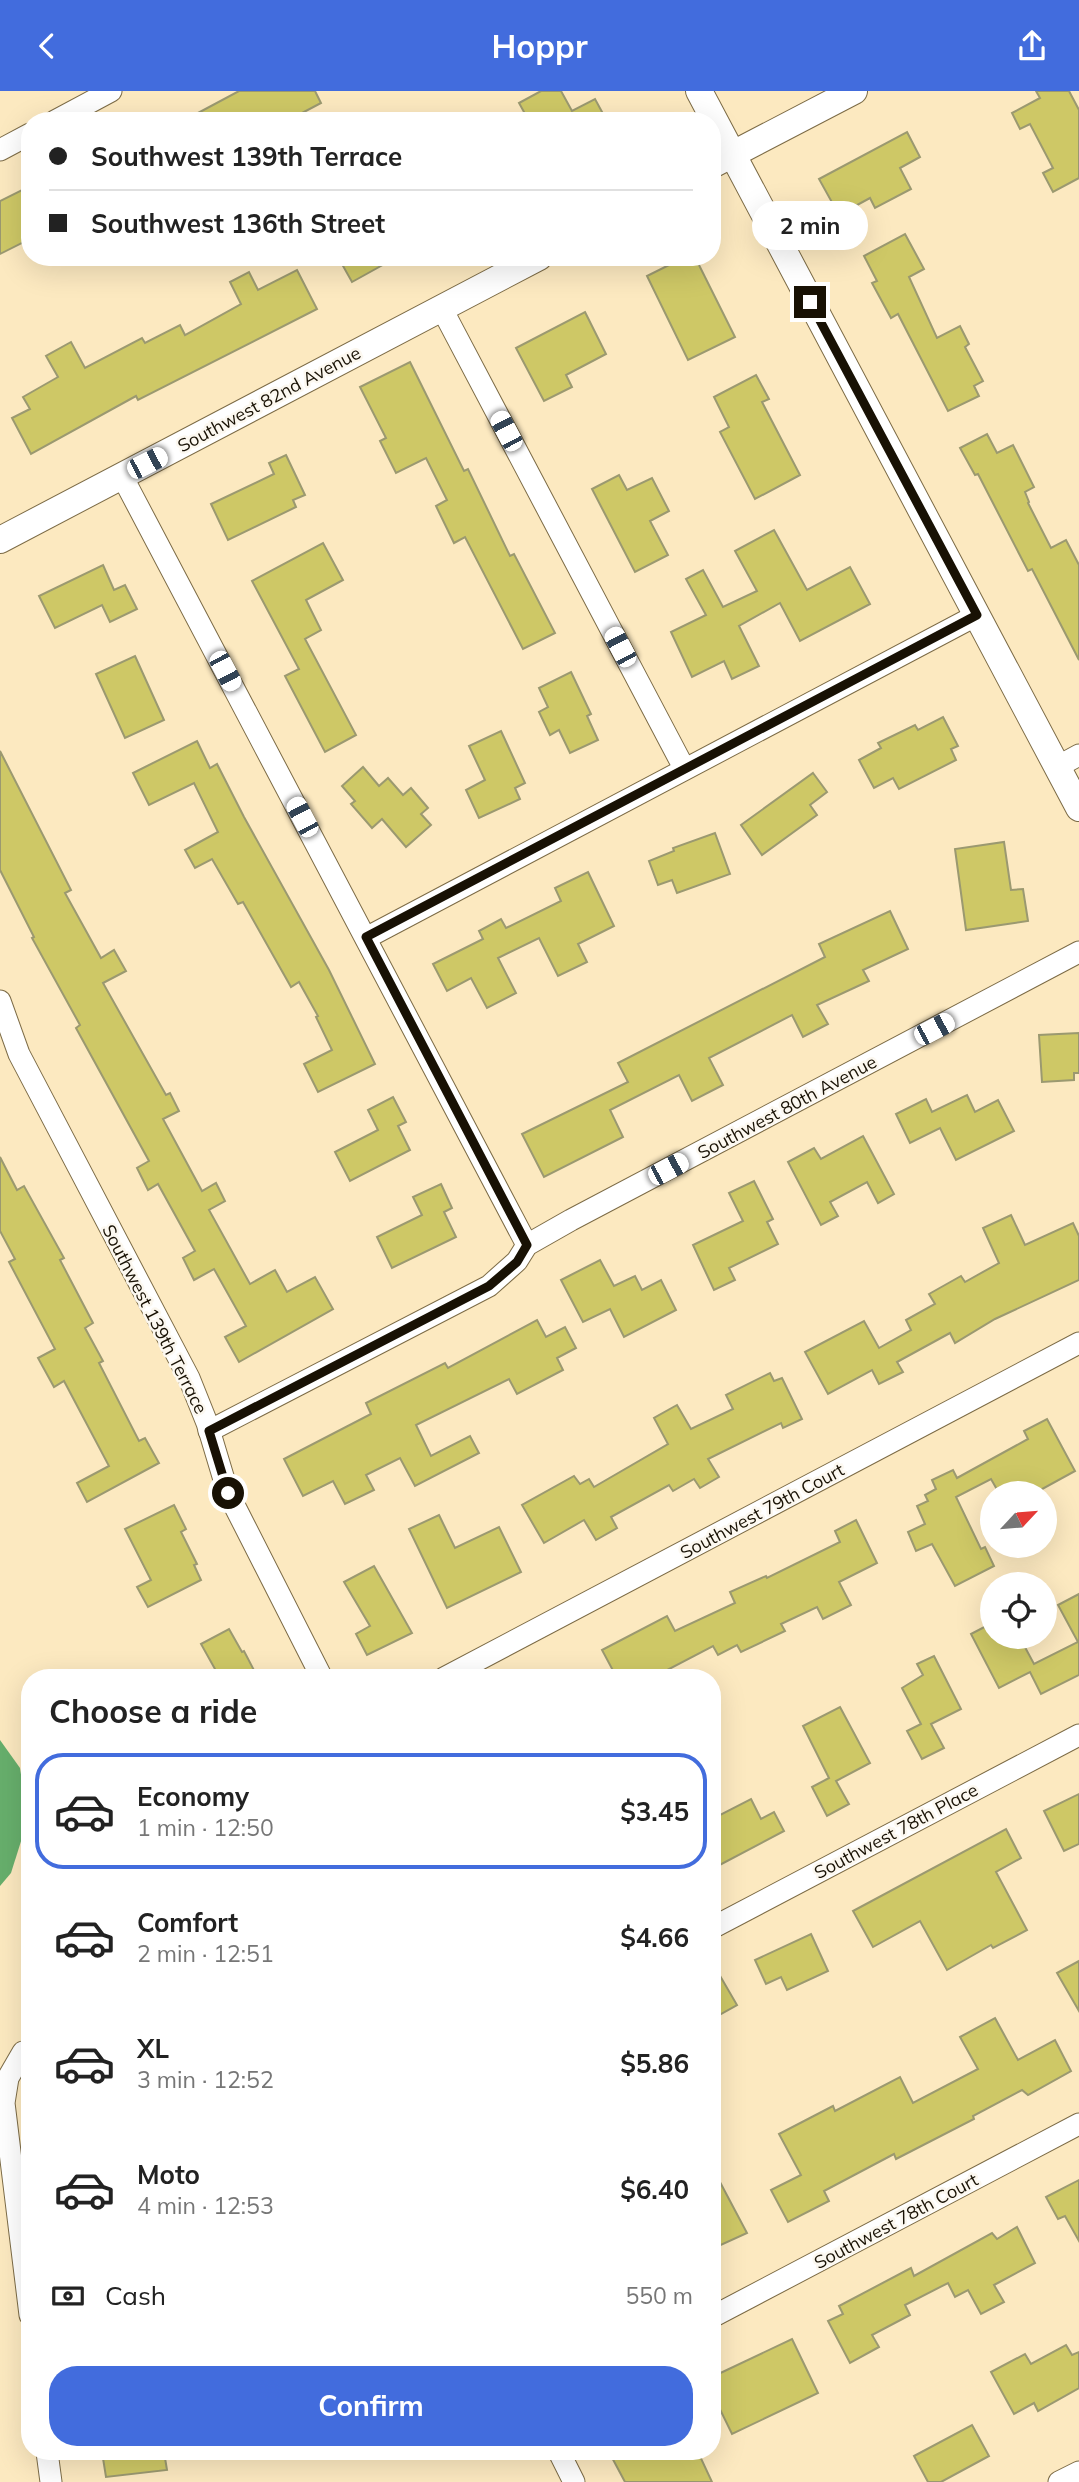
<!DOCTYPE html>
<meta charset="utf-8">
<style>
body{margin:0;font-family:Mulish,sans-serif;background:#f2f2f2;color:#222;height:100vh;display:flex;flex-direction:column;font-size:26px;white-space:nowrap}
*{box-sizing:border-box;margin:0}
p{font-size:23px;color:#767676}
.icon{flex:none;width:38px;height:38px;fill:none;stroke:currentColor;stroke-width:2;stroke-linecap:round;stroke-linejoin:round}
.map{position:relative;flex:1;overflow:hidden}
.sheet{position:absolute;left:21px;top:1578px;width:700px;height:791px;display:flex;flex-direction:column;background:#fff;border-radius:28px;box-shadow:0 7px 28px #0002}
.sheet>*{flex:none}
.banner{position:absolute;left:21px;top:21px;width:700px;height:154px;border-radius:28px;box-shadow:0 7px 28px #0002;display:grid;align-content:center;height:154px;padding:0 28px;background:#fff}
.needle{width:46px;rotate:64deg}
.tools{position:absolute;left:980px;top:1390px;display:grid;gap:14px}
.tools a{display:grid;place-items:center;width:77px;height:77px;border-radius:50%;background:#fff;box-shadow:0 7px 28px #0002;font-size:35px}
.end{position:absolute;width:32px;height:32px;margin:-16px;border:9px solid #181104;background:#fff;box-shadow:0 0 0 4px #fff}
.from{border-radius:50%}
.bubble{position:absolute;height:49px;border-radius:24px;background:#fff;box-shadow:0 7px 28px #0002;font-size:23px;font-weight:700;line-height:49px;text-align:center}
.car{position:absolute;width:21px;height:42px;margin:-21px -10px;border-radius:9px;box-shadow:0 0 5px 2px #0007;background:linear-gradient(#fff 24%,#345 0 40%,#fff 0 76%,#345 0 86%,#fff 0)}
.banner b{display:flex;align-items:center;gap:24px;height:66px;font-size:26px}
.banner b+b{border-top:2px solid #e0e0e0}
.banner i{width:18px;height:18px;background:#222}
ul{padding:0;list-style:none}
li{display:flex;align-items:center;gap:21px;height:116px;margin:0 14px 10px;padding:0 14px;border:4px solid transparent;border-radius:28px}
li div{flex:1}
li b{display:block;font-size:26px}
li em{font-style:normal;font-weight:700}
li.current{border-color:#426cdd}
li>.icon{width:63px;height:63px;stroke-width:1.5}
h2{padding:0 28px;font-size:32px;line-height:84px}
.pay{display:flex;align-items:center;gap:18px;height:77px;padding:0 28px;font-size:26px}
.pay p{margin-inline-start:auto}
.primary-button{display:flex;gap:14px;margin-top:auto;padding:14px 28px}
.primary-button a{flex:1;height:80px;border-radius:28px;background:#426cdd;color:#fff;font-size:28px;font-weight:700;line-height:80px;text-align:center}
header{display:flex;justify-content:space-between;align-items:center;height:91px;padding:0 28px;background:#426cdd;color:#fff;font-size:32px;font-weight:700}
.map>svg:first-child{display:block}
.water{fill:#67af6c}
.building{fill:#cec866;stroke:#9b9970;stroke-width:2}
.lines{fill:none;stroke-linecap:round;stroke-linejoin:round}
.minor-casing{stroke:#7c6b46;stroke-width:23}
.tertiary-casing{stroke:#7c6b46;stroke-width:28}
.minor{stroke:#fff;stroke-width:21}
.tertiary{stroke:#fff;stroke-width:26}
.route{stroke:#181104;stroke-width:9}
.labels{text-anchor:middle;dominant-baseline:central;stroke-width:5;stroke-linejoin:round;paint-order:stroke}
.street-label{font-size:18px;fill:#181104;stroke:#fcf8f0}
</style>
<header><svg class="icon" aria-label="back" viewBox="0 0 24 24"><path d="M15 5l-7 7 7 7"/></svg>Hoppr<svg class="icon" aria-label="share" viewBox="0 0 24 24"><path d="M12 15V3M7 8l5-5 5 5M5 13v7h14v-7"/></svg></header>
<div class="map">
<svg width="1079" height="2391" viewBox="0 0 1079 2391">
<rect width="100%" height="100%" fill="#fce9c0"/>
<path class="water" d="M 0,1649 L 20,1677 L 28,1728 L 11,1782 L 0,1795 Z"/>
<g class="building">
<path d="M 239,0 L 315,0 L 321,12 L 287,30 L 183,30 Z"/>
<path d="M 541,0 L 561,0 L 572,20 L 595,8 L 607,30 L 529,30 L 519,12 Z"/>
<path d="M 1036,0 L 1069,0 L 1079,19 L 1079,87 L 1053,101 L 1043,82 L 1053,77 L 1030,33 L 1020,38 L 1012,22 L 1040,7 Z"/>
<path d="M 907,41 L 920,66 L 900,77 L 911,98 L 875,117 L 870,107 L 839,124 L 819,88 Z"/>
<path d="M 30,95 L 30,148 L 0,163 L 0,110 Z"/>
<path d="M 905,143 L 924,178 L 909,186 L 937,247 L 960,235 L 969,253 L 965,256 L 983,290 L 974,295 L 979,305 L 948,320 L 898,223 L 891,227 L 872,192 L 877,190 L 864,165 Z"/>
<path d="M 338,166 L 397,166 L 352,191 Z"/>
<path d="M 685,166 L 695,166 L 735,246 L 688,269 L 647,185 Z"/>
<path d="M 297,179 L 317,218 L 138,309 L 136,305 L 31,363 L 12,327 L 30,318 L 23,306 L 58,286 L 46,265 L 71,251 L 85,277 L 142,247 L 145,252 L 180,234 L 185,244 L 241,213 L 230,191 L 249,181 L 258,199 Z"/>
<path d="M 585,221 L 606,263 L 566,284 L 572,296 L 544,310 L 516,257 Z"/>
<path d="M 410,271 L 464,380 L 468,378 L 510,465 L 514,463 L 555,542 L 523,558 L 465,446 L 454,452 L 436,415 L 447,409 L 426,367 L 396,382 L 380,350 L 386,347 L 360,296 Z"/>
<path d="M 756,284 L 769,308 L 762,311 L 800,384 L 755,408 L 720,341 L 729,336 L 714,306 Z"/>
<path d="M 987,343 L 997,362 L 1013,354 L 1034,396 L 1025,401 L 1029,411 L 1028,412 L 1051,457 L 1066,449 L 1079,474 L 1079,569 L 1032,478 L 1028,480 L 978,383 L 975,384 L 960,357 Z"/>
<path d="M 286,364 L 305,404 L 293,409 L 296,416 L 228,449 L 211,413 L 274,383 L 269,372 Z"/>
<path d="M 619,384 L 627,399 L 652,387 L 669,420 L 650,430 L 668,464 L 635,481 L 592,398 Z"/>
<path d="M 774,439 L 807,499 L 850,476 L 870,513 L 800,550 L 780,512 L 739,535 L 759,575 L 732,588 L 724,570 L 692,586 L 671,541 L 706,524 L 686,488 L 703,479 L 723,516 L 757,500 L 735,460 Z"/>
<path d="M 323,452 L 343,489 L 306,509 L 321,539 L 305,548 L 356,644 L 325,661 L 285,585 L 299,578 L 252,490 Z"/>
<path d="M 103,474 L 114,499 L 125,494 L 137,518 L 110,531 L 102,514 L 55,537 L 39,505 Z"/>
<path d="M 135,565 L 164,629 L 125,647 L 96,583 Z"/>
<path d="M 571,581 L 591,623 L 587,625 L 598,649 L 570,662 L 559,639 L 550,644 L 539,621 L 548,616 L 539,597 Z"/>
<path d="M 943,626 L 958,655 L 951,658 L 956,669 L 899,698 L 893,687 L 874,697 L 859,669 L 881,657 L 878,652 L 915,634 L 918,639 Z"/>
<path d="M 501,640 L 525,692 L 515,697 L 520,708 L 479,727 L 466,699 L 485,689 L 469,655 Z"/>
<path d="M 197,650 L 210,677 L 217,673 L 244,726 L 329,879 L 375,973 L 318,1001 L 304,973 L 332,959 L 316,926 L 318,925 L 299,891 L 291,896 L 243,811 L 238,813 L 212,768 L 195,777 L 185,759 L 218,741 L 194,692 L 149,714 L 133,682 Z"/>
<path d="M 0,660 L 71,799 L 65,802 L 101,867 L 114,859 L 126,880 L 103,892 L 166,1004 L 170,1002 L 179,1020 L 163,1028 L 202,1100 L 216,1092 L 225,1110 L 209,1119 L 250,1193 L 275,1179 L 287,1201 L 315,1186 L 333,1218 L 239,1271 L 225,1246 L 246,1235 L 214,1178 L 194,1189 L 183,1167 L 195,1160 L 158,1093 L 148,1099 L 137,1077 L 149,1070 L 76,937 L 80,934 L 32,847 L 34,846 L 0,779 Z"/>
<path d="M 363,676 L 379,695 L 388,687 L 403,704 L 411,697 L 428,717 L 421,723 L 431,734 L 406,756 L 382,728 L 372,737 L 351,713 L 355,710 L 342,695 Z"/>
<path d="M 813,682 L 827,701 L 810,714 L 817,724 L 762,764 L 741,734 Z"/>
<path d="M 715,742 L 730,783 L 677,802 L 672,789 L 658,794 L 649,770 L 674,760 L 673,757 Z"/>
<path d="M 1004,751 L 1011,799 L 1023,798 L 1028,830 L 966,839 L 955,758 Z"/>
<path d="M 588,781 L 614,835 L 578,853 L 587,871 L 558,885 L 539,847 L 498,867 L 516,902 L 487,917 L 471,887 L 447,900 L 433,873 L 483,848 L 479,840 L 501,828 L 506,837 L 561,810 L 555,797 Z"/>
<path d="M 890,820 L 908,858 L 863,879 L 869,890 L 817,914 L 828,933 L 803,946 L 792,924 L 709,967 L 723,994 L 692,1010 L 679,984 L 610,1019 L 623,1046 L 544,1086 L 522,1043 L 628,991 L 618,972 L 825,866 L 819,853 Z"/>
<path d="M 1079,942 L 1079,982 L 1074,982 L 1074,989 L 1042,991 L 1039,944 Z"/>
<path d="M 967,1004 L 975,1021 L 998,1009 L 1014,1040 L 956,1069 L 940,1037 L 910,1052 L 896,1023 L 926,1008 L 932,1021 Z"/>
<path d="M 393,1006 L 406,1031 L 398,1035 L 410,1059 L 350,1090 L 335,1061 L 378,1039 L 368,1019 Z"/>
<path d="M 863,1045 L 894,1103 L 878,1112 L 867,1091 L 830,1111 L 838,1125 L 821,1134 L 788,1071 L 814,1057 L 821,1068 Z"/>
<path d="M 0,1066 L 17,1099 L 24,1095 L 64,1167 L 60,1169 L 93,1232 L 85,1237 L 103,1270 L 99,1272 L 139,1350 L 145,1347 L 159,1372 L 87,1411 L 77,1392 L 109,1375 L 64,1290 L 54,1296 L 38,1267 L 55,1258 L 9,1171 L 15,1168 L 0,1140 Z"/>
<path d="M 754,1090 L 773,1128 L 767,1131 L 778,1153 L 729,1177 L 735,1189 L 714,1199 L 693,1154 L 743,1130 L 729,1102 Z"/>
<path d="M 441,1093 L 452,1117 L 444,1121 L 456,1146 L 392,1177 L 377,1146 L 422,1124 L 413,1106 Z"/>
<path d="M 1011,1124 L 1025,1154 L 1073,1132 L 1079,1145 L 1079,1189 L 995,1228 L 955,1252 L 950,1242 L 897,1271 L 903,1281 L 879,1293 L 872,1279 L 828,1303 L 805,1261 L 864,1230 L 879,1257 L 911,1239 L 906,1229 L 935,1213 L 929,1203 L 961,1185 L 965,1191 L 999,1172 L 983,1137 Z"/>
<path d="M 600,1169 L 614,1195 L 635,1185 L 642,1199 L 661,1189 L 676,1219 L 624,1246 L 610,1218 L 583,1231 L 561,1189 Z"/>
<path d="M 537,1229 L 546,1246 L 565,1236 L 576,1257 L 557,1267 L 563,1279 L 517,1303 L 509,1288 L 416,1334 L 431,1365 L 470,1345 L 479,1362 L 415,1395 L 400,1367 L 366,1384 L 374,1399 L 345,1413 L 333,1390 L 303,1405 L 284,1368 L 371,1323 L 366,1312 L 445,1272 L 448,1277 Z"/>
<path d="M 770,1282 L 774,1290 L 782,1287 L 802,1328 L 783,1337 L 781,1332 L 708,1368 L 719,1386 L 700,1397 L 694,1388 L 673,1400 L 669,1394 L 611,1426 L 617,1437 L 596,1449 L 584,1429 L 544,1452 L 522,1414 L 574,1385 L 580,1393 L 589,1388 L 594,1396 L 668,1353 L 654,1327 L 677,1314 L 691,1338 L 733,1318 L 726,1304 Z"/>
<path d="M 1047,1328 L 1075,1380 L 1035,1402 L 999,1402 L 991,1388 L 956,1406 L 981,1458 L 985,1456 L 994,1475 L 955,1495 L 932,1453 L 916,1460 L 908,1441 L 925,1433 L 917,1415 L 928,1410 L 925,1404 L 936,1398 L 932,1389 L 953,1379 L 957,1387 L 1028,1348 L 1024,1340 Z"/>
<path d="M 174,1414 L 186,1438 L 181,1441 L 197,1473 L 194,1474 L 201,1489 L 148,1516 L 137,1496 L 151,1489 L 125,1438 Z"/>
<path d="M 439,1424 L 455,1457 L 499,1436 L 521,1481 L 447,1517 L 409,1438 Z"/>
<path d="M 856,1429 L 877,1472 L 839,1491 L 851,1514 L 823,1528 L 817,1516 L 781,1533 L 785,1540 L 741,1561 L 737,1554 L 718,1564 L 713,1555 L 652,1587 L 617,1587 L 602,1559 L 667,1525 L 675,1540 L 735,1512 L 730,1501 L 766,1485 L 767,1487 L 840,1451 L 835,1440 Z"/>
<path d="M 374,1475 L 412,1542 L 367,1564 L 356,1543 L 370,1535 L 344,1491 Z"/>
<path d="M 1079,1503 L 1079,1584 L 1041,1603 L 1030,1581 L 999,1597 L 971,1543 L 992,1532 L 992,1545 L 1019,1545 L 1034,1573 L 1078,1551 L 1058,1514 Z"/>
<path d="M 229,1538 L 242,1561 L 244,1560 L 258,1587 L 220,1587 L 201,1553 Z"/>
<path d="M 934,1565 L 961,1618 L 931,1633 L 944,1657 L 922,1668 L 907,1640 L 921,1633 L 902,1597 L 923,1584 L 917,1573 Z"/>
<path d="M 840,1616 L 870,1672 L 836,1690 L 849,1713 L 827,1725 L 812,1696 L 829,1687 L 803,1635 Z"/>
<path d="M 1079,1703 L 1079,1753 L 1064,1760 L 1044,1720 Z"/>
<path d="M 751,1708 L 761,1728 L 774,1721 L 784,1740 L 712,1778 L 712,1728 Z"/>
<path d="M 1006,1738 L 1021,1767 L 996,1781 L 1027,1839 L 993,1857 L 991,1854 L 947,1879 L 920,1830 L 873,1856 L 853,1820 Z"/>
<path d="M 811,1843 L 828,1880 L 787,1899 L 781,1886 L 766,1893 L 755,1869 Z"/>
<path d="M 1079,1870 L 1079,1920 L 1057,1882 Z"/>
<path d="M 712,1871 L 737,1914 L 712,1928 Z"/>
<path d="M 995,1927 L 1018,1969 L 1055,1949 L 1071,1980 L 1028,2004 L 1022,1999 L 973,2025 L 974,2028 L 896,2068 L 894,2063 L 824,2100 L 829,2110 L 788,2131 L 771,2099 L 801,2084 L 779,2043 L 833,2015 L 835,2020 L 900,1986 L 913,2012 L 978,1978 L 960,1946 Z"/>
<path d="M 712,2076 L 747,2142 L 712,2158 Z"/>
<path d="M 1079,2089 L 1079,2150 L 1065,2125 L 1058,2128 L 1046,2106 Z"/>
<path d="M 1017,2136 L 1035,2172 L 994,2194 L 1004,2211 L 981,2223 L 968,2199 L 955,2206 L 948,2192 L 905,2214 L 910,2224 L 872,2244 L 879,2256 L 850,2272 L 828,2230 L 843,2223 L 839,2215 L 911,2177 L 914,2185 L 992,2142 L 997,2148 Z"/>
<path d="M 792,2248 L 818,2302 L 732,2343 L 712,2302 L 712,2286 Z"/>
<path d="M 1066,2254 L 1072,2264 L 1079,2261 L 1079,2297 L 1038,2320 L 1034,2312 L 1014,2323 L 991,2281 L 1025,2263 L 1031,2273 Z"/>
<path d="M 972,2334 L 989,2365 L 941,2391 L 928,2391 L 914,2365 Z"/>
<path d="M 102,2361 L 164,2361 L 167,2379 L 106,2386 Z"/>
<path d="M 609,2361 L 698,2361 L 712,2391 L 625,2391 Z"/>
</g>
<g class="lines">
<g class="minor-casing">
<g id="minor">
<path d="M 55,30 L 111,0"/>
<path d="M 0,59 L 30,43"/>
<path d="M 442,218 L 684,677"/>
<path d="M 122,385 L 527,1154"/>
<path d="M 1057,676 L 1079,664"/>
<path d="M 366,847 L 977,524"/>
<path d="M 0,910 L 19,963 L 189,1287 L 207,1332 L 228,1402 L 322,1587"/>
<path d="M 209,1340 L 489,1195 L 517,1170 L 527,1154 L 571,1129 L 1079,861"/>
<path d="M 444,1587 L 1079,1252"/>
<path d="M 712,1837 L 1079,1644"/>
<path d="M 23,1961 L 8,1987 L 4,2012 L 30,2224"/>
<path d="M 712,2226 L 1079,2033"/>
<path d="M 47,2361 L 51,2391"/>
<path d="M 559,2361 L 574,2391"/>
<path d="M 1059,2391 L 1079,2381"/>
</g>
</g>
<g class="tertiary-casing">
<g id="tertiary">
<path d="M 699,0 L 1079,717"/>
<path d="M 712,74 L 854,0"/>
<path d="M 0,449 L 539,166"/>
</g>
</g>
<use href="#minor" class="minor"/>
<use href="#tertiary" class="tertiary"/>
</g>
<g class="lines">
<path class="route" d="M 228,1402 L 209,1340 L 489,1195 L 517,1171 L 527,1154 L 366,846 L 977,524 L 810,211"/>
</g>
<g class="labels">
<g class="street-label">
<text transform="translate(269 308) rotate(-28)">Southwest 82nd Avenue</text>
<text transform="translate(787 1016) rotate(-28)">Southwest 80th Avenue</text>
<text transform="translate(155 1228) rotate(63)">Southwest 139th Terrace</text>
<text transform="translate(762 1420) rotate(-28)">Southwest 79th Court</text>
<text transform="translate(896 1740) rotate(-28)">Southwest 78th Place</text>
<text transform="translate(896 2130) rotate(-28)">Southwest 78th Court</text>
</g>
</g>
</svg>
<div class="tools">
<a><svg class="needle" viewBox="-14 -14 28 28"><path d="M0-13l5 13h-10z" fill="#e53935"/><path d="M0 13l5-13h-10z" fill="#767676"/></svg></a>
<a><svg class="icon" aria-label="locate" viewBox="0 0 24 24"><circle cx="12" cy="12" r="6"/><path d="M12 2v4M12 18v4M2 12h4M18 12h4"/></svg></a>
</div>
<i class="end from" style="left:228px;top:1402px"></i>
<i class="end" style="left:810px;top:211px"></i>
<div class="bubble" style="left:752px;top:110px;width:116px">2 min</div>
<i class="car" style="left:506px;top:340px;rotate:332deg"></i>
<i class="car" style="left:147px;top:372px;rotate:63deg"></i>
<i class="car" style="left:620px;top:556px;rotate:332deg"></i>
<i class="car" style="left:225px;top:580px;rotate:152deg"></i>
<i class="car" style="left:302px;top:726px;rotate:332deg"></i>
<i class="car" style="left:934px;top:938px;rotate:62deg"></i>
<i class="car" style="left:668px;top:1078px;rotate:62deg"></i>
<div class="banner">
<b><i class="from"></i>Southwest 139th Terrace</b>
<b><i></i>Southwest 136th Street</b>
</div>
<section class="sheet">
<h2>Choose a ride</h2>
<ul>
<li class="current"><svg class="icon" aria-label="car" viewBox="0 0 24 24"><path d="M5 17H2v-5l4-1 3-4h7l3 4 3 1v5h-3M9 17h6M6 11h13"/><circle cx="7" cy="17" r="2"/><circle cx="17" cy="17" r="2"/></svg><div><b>Economy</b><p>1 min · 12:50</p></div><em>$3.45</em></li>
<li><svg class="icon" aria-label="car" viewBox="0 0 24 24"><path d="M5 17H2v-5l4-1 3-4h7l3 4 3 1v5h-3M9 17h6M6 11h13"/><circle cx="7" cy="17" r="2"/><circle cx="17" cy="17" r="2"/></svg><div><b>Comfort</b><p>2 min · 12:51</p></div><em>$4.66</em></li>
<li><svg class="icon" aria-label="car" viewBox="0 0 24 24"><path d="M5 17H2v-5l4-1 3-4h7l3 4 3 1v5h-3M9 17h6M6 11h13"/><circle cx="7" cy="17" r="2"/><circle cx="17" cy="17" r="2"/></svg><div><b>XL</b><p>3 min · 12:52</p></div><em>$5.86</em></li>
<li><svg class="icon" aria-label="car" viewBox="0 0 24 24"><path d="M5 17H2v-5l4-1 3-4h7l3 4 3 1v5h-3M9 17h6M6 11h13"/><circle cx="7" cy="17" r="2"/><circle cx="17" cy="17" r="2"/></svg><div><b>Moto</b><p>4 min · 12:53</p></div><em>$6.40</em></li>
</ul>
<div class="pay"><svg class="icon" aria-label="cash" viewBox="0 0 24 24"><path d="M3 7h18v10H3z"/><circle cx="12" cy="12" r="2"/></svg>Cash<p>550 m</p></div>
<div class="primary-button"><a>Confirm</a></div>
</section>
</div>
